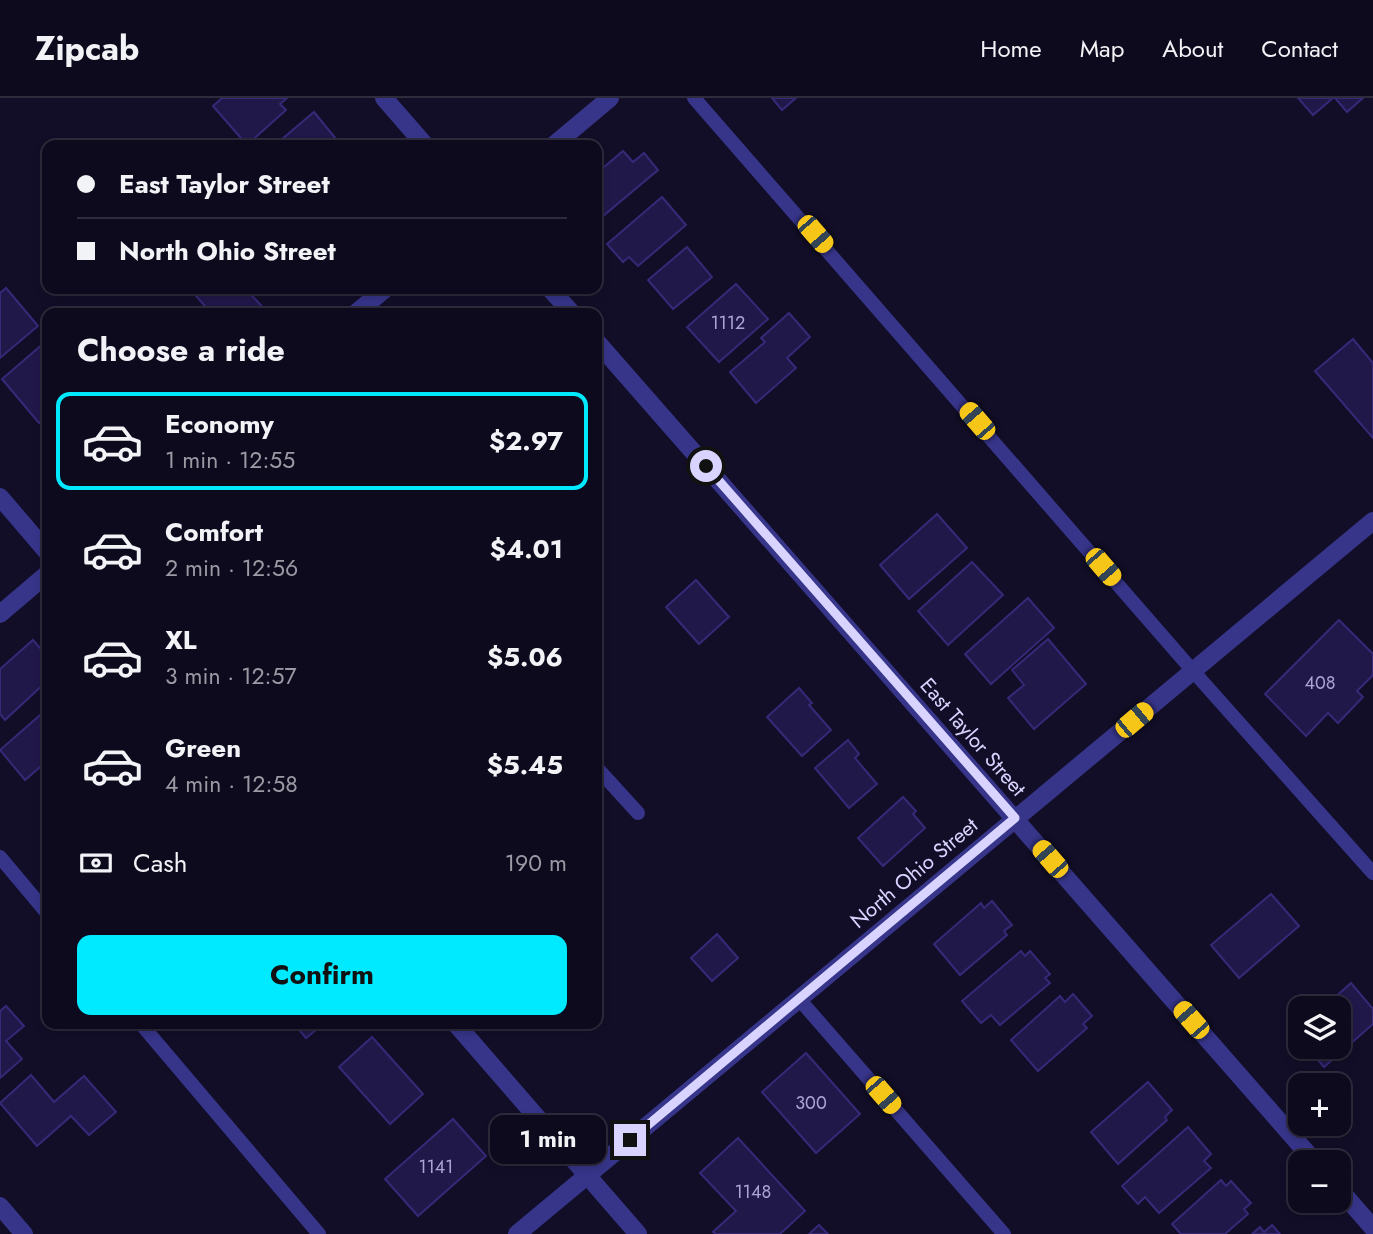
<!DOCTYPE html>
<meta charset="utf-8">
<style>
body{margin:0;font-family:Jost,sans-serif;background:#1c182b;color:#f1f3f6;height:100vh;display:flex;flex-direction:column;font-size:26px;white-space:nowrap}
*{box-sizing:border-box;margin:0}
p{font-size:23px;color:#9b9aa4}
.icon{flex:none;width:38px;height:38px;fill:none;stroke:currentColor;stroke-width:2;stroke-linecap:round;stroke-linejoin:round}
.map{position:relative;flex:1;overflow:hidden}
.drawer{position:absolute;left:42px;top:210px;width:560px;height:721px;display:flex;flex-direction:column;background:#0e0a1e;border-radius:14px;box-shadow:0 4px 10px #0003,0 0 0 2px #2e2b3c}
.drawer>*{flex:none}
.hud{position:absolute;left:42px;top:42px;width:560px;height:154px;border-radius:14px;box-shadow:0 4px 10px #0003,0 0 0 2px #2e2b3c;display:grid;align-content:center;height:154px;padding:0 35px;background:#0e0a1e}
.tools{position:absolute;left:1288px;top:898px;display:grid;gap:14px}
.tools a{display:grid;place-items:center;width:63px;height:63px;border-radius:14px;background:#0e0a1e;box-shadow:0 4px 10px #0003,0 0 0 2px #2e2b3c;font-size:35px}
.end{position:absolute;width:32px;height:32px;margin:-16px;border:9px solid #d8d4ff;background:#111;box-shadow:0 0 0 4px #111}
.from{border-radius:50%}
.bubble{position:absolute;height:49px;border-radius:14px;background:#0e0a1e;box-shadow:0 4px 10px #0003,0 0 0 2px #2e2b3c;font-size:23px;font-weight:700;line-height:49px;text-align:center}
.car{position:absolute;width:21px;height:42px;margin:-21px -10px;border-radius:9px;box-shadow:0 0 5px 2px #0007;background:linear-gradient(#f5c518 24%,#345 0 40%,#f5c518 0 76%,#345 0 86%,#f5c518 0)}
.hud b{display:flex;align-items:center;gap:24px;height:66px;font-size:26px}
.hud b+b{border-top:2px solid #2e2b3c}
.hud i{width:18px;height:18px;background:#f1f3f6}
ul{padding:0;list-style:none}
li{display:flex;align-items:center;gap:21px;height:98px;margin:0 14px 10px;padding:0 21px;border:4px solid transparent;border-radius:14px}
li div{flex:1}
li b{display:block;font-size:26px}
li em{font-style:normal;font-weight:700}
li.active{border-color:#00eaff}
li>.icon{width:63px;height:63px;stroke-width:1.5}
h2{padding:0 35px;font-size:32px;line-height:84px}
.pay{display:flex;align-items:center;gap:18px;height:77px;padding:0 35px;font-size:26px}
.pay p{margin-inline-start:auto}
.cta{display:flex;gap:14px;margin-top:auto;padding:14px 35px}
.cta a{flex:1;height:80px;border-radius:14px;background:#00eaff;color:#111;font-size:28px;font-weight:700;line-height:80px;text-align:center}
header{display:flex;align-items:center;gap:42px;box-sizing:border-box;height:98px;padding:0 35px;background:#0e0a1e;border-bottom:2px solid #2e2b3c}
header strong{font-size:33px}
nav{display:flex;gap:38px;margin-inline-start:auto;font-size:24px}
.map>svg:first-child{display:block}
.building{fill:#21184a;stroke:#372878;stroke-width:2}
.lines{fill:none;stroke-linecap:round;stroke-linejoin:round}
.service{stroke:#37358a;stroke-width:14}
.minor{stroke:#37358a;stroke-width:18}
.tertiary{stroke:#37358a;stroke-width:18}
.route{stroke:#d8d4ff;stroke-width:9}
.labels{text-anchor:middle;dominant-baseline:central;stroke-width:5;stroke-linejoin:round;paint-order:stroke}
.number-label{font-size:18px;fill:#aaa5d2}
.street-label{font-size:21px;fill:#d8d4ff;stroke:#120e28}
</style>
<header>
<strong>Zipcab</strong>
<nav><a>Home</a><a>Map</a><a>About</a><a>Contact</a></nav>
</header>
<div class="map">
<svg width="1373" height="1136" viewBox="0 0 1373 1136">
<rect width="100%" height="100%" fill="#120e28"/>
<g class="building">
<path d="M 222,0 L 287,0 L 280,6 L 286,12 L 247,47 L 213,8 Z"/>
<path d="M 772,0 L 796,0 L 782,12 Z"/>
<path d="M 1298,0 L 1333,0 L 1313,17 Z"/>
<path d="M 1335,0 L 1363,0 L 1347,14 Z"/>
<path d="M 314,14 L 341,47 L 275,47 Z"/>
<path d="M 623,53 L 633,64 L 644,55 L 658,72 L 597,123 L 597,75 Z"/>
<path d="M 662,99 L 686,127 L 638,168 L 629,159 L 623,164 L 607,146 Z"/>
<path d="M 687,149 L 712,179 L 673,211 L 648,182 Z"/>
<path d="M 736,186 L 768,221 L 719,264 L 687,229 Z"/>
<path d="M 6,190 L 38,228 L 0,260 L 0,195 Z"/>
<path d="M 190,191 L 246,191 L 268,215 L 211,215 Z"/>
<path d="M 789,215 L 810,239 L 787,260 L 796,270 L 756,305 L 730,274 L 765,244 L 761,240 Z"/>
<path d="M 1353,241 L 1373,265 L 1373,340 L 1315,273 Z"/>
<path d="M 44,245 L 47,249 L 47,318 L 39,325 L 2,281 Z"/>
<path d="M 937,416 L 967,450 L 909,501 L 880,467 Z"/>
<path d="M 972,464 L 1003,497 L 948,547 L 918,513 Z"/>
<path d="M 696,482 L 729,519 L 699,546 L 666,509 Z"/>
<path d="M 1028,500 L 1054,530 L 991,586 L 965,556 Z"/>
<path d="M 1339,522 L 1373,556 L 1373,577 L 1357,593 L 1363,599 L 1338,625 L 1328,615 L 1306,638 L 1265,596 Z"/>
<path d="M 1048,541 L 1086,586 L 1034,631 L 1008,600 L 1024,587 L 1012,572 Z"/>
<path d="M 33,542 L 47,558 L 47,583 L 5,622 L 0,616 L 0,571 Z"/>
<path d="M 799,590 L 812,605 L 809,607 L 831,632 L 802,658 L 767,619 Z"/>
<path d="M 47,611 L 47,663 L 25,682 L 0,652 Z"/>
<path d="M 848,642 L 859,656 L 855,660 L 877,686 L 849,710 L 815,670 Z"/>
<path d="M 903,699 L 916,713 L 913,716 L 925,730 L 883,768 L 858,740 Z"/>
<path d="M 1271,796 L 1299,828 L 1239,880 L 1211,847 Z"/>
<path d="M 992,803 L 1012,827 L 1004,833 L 1007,837 L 960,877 L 934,846 L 981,805 L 984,810 Z"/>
<path d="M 717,836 L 738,860 L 712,883 L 691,860 Z"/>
<path d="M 1021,853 L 1025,858 L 1030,853 L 1050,876 L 1045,880 L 1050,885 L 1000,927 L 991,917 L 981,925 L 962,903 Z"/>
<path d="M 1351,885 L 1373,911 L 1373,926 L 1324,969 L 1306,948 L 1339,948 L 1339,910 L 1323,910 Z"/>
<path d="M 1073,896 L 1092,918 L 1083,926 L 1087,930 L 1038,973 L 1011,942 L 1060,898 L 1065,904 Z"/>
<path d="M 6,908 L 24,928 L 6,943 L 22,961 L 0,980 L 0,913 Z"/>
<path d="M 294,926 L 321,926 L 322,927 L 306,940 Z"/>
<path d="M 372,939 L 423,996 L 390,1026 L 339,969 Z"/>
<path d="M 806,955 L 860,1016 L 816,1055 L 762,994 Z"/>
<path d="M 31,977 L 54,1004 L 84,978 L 116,1014 L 89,1037 L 71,1018 L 37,1048 L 0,1005 Z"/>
<path d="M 1148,984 L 1172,1012 L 1165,1019 L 1167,1022 L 1118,1066 L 1091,1034 Z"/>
<path d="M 453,1021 L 486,1058 L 418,1118 L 385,1081 Z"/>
<path d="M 1188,1029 L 1211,1056 L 1204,1063 L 1211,1070 L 1159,1115 L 1145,1099 L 1138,1106 L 1122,1088 Z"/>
<path d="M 738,1040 L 805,1113 L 780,1136 L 716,1136 L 713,1134 L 736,1113 L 700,1075 Z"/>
<path d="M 1221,1082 L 1226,1088 L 1231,1083 L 1251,1105 L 1244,1111 L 1248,1116 L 1225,1136 L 1181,1136 L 1172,1126 Z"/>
<path d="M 819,1127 L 828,1136 L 809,1136 Z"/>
<path d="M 1272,1127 L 1280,1136 L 1252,1136 L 1260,1129 L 1264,1134 Z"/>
</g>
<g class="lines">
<g class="service">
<path d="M 694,0 L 1193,573 L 1373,775"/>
<path d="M 597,670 L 638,715"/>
<path d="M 0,759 L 47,815"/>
<path d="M 799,901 L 1004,1136"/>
<path d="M 141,926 L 319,1136"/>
</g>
<g class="minor">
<path d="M 384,0 L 425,47"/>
<path d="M 554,47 L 610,0"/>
<path d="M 550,191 L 572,215"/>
<path d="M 356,215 L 385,191"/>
<path d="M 597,244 L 1315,1064"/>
<path d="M 0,399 L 47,454"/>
<path d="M 0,516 L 47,476"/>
<path d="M 456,926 L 638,1136"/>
<path d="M 1339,1091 L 1373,1130"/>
<path d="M 0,1108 L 24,1136"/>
</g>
<path class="tertiary" d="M 517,1136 L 1373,423"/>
</g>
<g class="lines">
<path class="route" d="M 630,1042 L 1015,720 L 706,368"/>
</g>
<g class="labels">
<g class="number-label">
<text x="728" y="225">1112</text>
<text x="1320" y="585">408</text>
<text x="811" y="1005">300</text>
<text x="436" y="1069">1141</text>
<text x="753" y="1094">1148</text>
</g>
<g class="street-label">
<text transform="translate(973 639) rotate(49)">East Taylor Street</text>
<text transform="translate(914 775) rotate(-40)">North Ohio Street</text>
</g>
</g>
</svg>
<div class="tools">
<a><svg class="icon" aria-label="layers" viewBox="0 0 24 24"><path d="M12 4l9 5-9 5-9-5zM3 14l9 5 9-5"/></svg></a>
<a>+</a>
<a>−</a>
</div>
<i class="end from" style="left:706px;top:368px"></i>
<i class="end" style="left:630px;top:1042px"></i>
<div class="bubble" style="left:490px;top:1017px;width:116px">1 min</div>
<i class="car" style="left:815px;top:136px;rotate:139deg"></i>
<i class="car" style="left:977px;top:323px;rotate:319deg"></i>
<i class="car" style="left:1103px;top:469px;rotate:139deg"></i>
<i class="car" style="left:1134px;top:622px;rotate:50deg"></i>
<i class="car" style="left:1050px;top:761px;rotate:319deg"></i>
<i class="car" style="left:1191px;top:922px;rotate:319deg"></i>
<i class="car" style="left:883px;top:997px;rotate:139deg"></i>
<div class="hud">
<b><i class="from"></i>East Taylor Street</b>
<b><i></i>North Ohio Street</b>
</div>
<section class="drawer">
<h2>Choose a ride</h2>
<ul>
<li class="active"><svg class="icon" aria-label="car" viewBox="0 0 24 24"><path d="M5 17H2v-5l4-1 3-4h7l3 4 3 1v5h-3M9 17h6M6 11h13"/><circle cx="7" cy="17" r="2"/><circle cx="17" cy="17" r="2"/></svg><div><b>Economy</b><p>1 min · 12:55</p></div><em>$2.97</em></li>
<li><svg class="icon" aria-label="car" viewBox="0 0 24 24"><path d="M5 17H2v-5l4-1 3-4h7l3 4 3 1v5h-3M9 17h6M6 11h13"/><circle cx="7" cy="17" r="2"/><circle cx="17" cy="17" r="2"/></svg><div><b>Comfort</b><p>2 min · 12:56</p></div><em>$4.01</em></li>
<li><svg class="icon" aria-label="car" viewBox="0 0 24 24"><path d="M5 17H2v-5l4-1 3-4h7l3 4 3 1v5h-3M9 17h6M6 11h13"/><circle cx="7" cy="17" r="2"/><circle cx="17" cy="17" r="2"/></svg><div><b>XL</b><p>3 min · 12:57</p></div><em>$5.06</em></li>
<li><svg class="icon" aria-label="car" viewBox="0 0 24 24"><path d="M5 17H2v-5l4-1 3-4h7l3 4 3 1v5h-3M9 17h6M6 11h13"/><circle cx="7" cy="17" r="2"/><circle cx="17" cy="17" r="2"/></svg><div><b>Green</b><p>4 min · 12:58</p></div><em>$5.45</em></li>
</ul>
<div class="pay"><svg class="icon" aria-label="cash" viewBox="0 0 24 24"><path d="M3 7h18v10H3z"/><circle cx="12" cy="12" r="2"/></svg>Cash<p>190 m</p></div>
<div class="cta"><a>Confirm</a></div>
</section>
</div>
